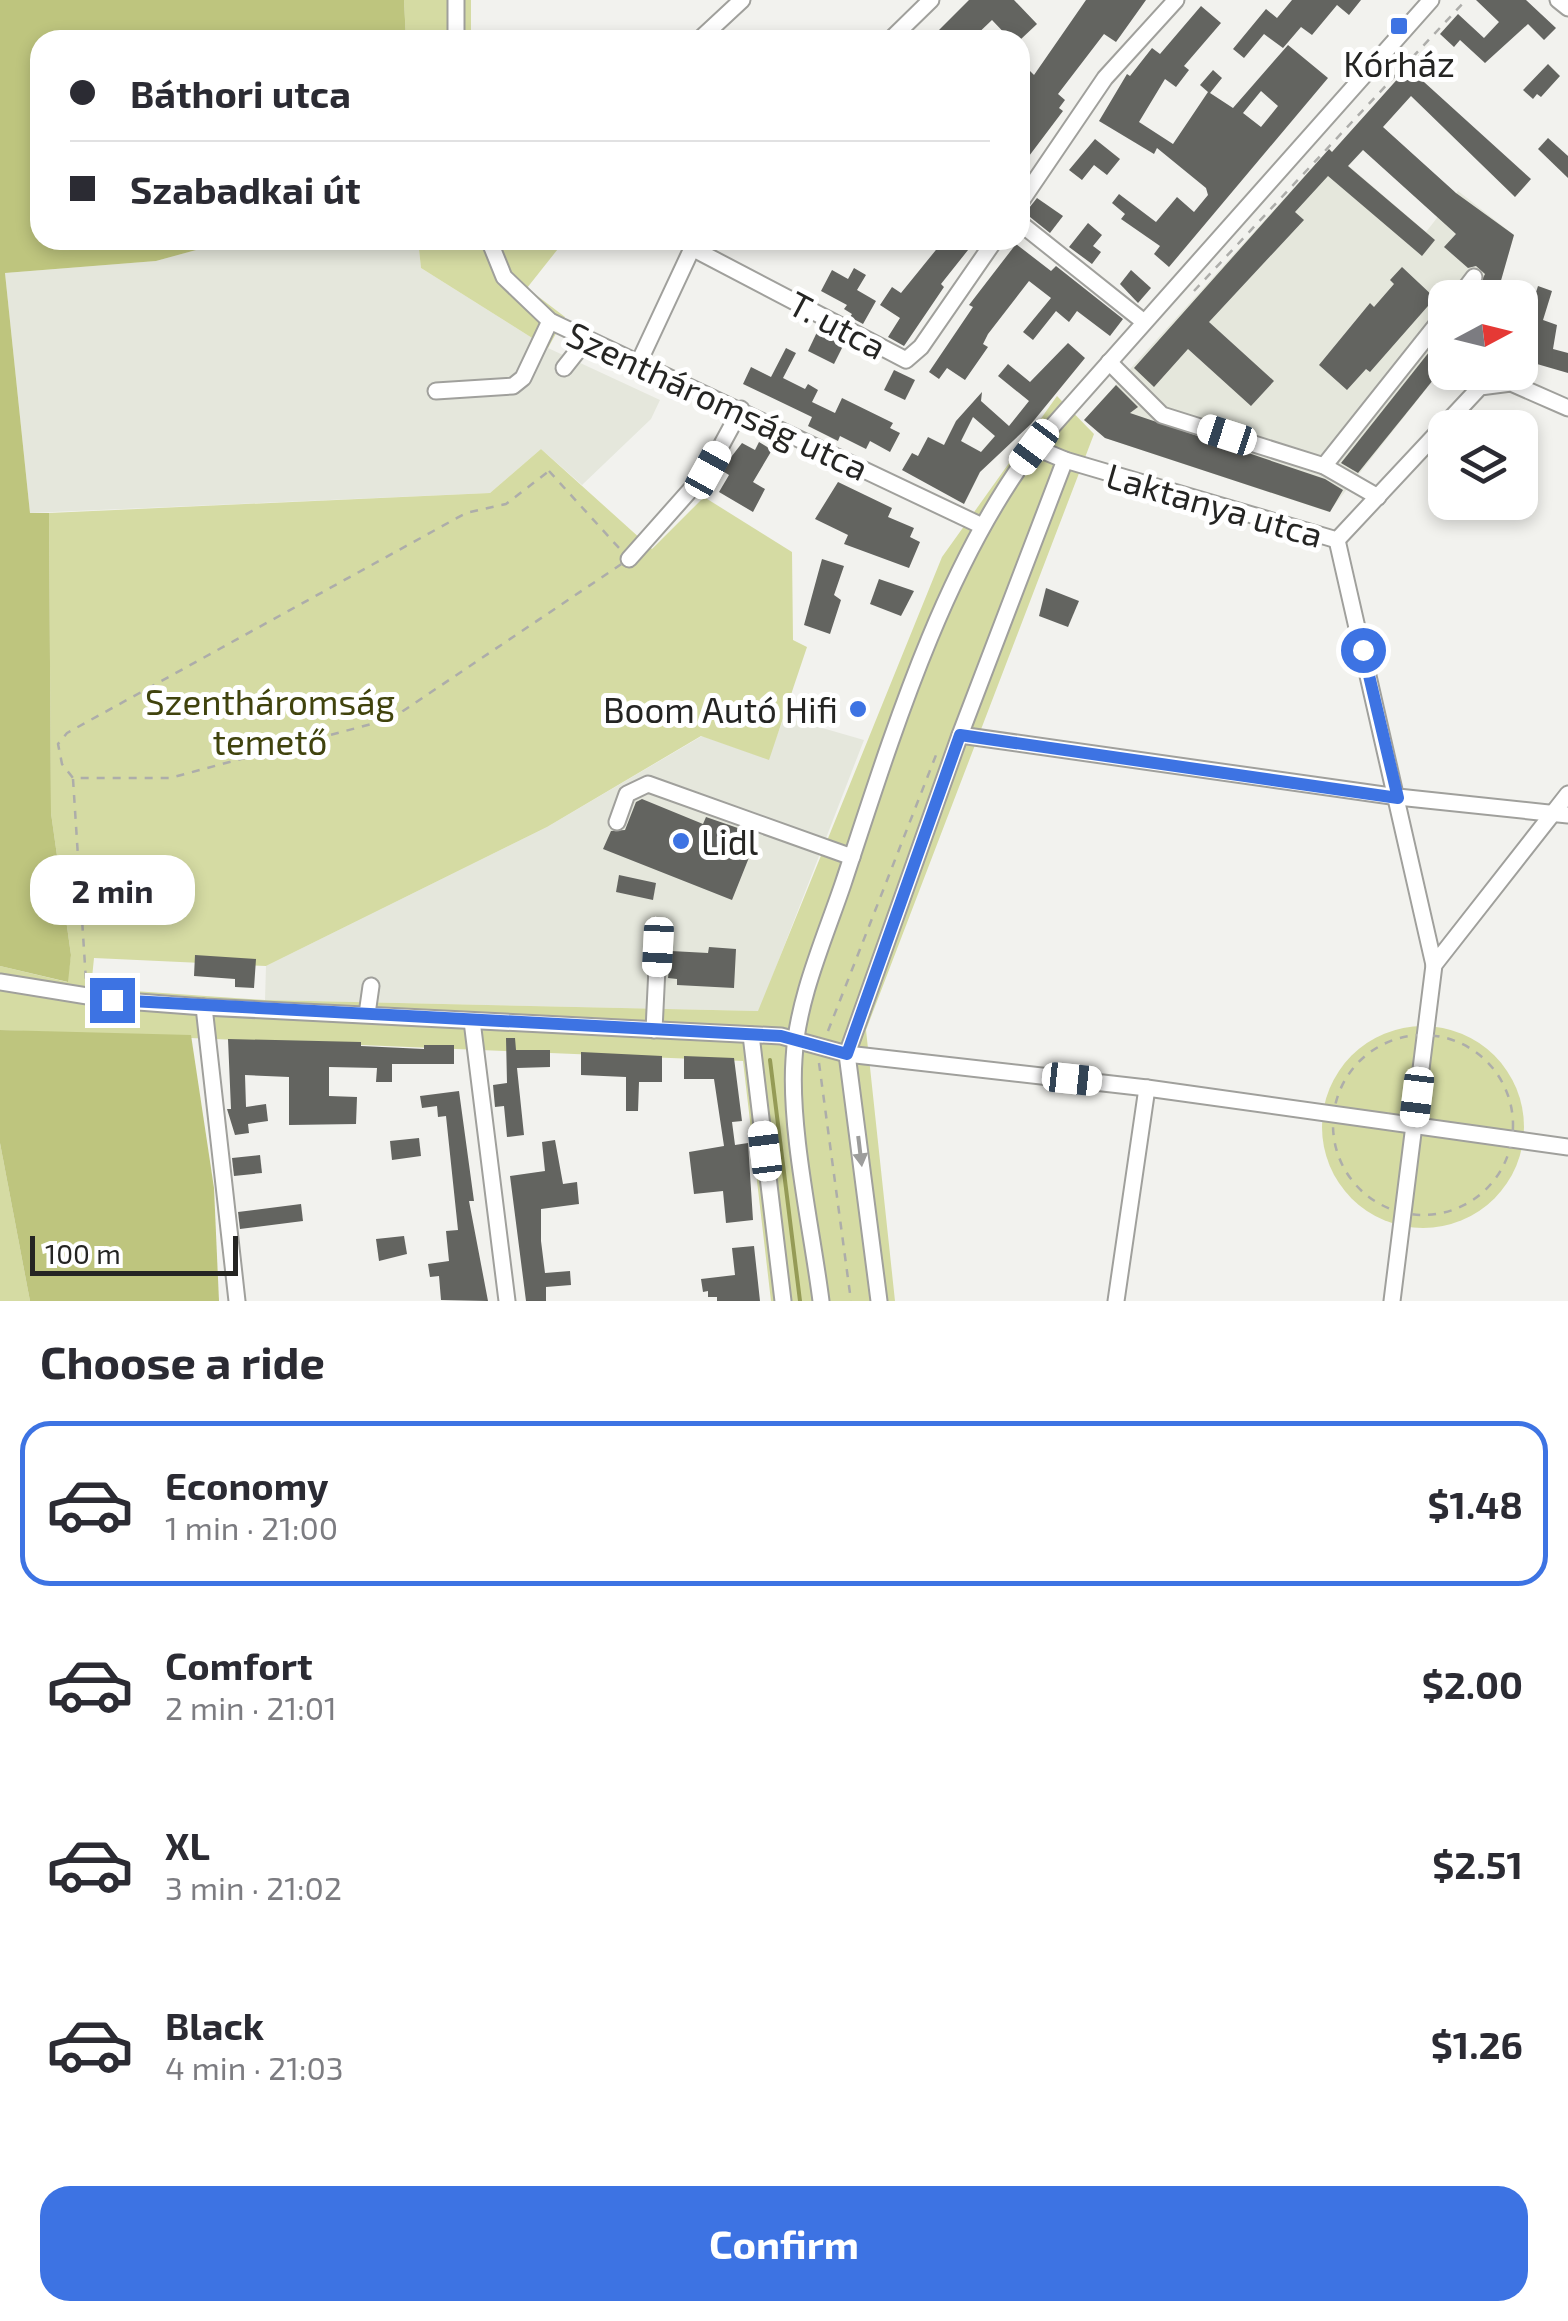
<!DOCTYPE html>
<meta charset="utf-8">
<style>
body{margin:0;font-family:"Exo 2",sans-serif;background:#f7f7f7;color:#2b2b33;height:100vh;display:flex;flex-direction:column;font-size:38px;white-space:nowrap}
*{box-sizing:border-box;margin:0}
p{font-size:32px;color:#7c7c81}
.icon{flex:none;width:55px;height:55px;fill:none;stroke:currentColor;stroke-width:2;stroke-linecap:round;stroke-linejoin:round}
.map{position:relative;height:1301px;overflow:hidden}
.panel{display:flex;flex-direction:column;background:#fff;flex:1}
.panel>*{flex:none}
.hud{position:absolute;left:30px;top:30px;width:1000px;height:220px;border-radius:30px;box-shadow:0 5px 15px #0003;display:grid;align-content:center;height:220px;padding:0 40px;background:#fff}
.needle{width:65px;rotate:83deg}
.buttons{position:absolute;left:1428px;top:280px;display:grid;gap:20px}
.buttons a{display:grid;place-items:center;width:110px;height:110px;border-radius:20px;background:#fff;box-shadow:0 5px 15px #0003;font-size:50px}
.scale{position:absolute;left:30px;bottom:25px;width:208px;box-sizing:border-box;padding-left:10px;border:5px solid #252523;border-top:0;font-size:28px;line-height:35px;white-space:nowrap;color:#252523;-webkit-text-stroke:8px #fff;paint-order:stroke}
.end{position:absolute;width:45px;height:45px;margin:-22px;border:12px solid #3d73e3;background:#fff;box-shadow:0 0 0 5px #fff}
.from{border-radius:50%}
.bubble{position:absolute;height:70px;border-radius:30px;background:#fff;box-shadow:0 5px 15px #0003;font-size:32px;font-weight:700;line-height:70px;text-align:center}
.car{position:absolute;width:30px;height:60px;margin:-30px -15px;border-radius:12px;box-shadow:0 0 8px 2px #0007;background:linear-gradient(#fff 24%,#345 0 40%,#fff 0 76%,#345 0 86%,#fff 0)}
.hud b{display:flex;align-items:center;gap:35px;height:95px;font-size:38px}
.hud b+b{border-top:2px solid #e1e1e2}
.hud i{width:25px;height:25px;background:#2b2b33}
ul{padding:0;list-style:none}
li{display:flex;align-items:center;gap:30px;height:165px;margin:0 20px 15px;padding:0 20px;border:5px solid transparent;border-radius:30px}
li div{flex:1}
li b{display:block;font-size:38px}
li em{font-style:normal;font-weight:700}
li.active{border-color:#3d73e3}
li>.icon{width:90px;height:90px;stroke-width:1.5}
h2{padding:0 40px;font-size:45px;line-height:120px}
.cta{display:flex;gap:20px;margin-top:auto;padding:20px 40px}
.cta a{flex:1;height:115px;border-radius:30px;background:#3d73e3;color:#fff;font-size:40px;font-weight:700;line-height:115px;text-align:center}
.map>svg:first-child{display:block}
.built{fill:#e5e7dc}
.green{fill:#d5dba3}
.forest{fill:#bec57e}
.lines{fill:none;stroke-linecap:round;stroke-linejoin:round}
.stream{stroke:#959b56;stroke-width:4}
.building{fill:#636460;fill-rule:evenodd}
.minor-casing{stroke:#a0a09c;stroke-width:19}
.path{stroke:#adadaa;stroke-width:2.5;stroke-dasharray:8 8;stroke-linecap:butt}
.minor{stroke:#fff;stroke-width:15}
.oneway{fill:#9d9d9c}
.route{stroke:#3d73e3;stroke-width:12}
.poi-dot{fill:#3d73e3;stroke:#fff;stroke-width:4}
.labels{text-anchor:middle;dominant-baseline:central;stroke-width:10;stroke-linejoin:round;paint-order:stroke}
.poi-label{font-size:35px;fill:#252523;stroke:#fff}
.street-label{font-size:35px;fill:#252523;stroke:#fff}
.park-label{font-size:35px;fill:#40430d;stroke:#fff}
</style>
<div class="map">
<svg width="1568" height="1301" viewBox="0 0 1568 1301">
<rect width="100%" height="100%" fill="#f2f2ee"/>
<g class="built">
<path d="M 1329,149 L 1426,232 L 1458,191 L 1514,235 L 1496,297 L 1445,298 L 1445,365 L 1329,512 L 1105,438 L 1084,420 Z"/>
<path d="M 277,240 L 418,240 L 421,268 L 548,348 L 660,400 L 651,419 L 582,485 L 541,449 L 490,493 L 30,513 L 5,273 L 156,261 L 218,244 Z"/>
<path d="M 784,717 L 864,740 L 759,1011 L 265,1000 L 266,966 L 547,827 L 702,736 L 768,759 Z"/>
</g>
<g class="green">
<path d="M 404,0 L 471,0 L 471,40 L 406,40 Z"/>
<path d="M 418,240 L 565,240 L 527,288 L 565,317 L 548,348 L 421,268 Z"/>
<path d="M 1057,396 L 1094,434 L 866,1030 L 895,1301 L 771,1301 L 743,1061 L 0,1030 L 0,966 L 67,982 L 71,955 L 51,813 L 49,513 L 490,493 L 541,449 L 652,549 L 704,497 L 792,552 L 793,640 L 807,647 L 769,760 L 701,736 L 547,827 L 266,966 L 94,958 L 91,988 L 265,1000 L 758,1011 L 942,557 Z"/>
<circle cx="1423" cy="1127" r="101"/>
<path d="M 0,1143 L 30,1301 L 0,1301 Z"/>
</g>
<g class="forest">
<path d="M 0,0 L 404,0 L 406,40 L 40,40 L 40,240 L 277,240 L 218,244 L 156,261 L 5,273 L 30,513 L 49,513 L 51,813 L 71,955 L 68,982 L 0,966 Z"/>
<path d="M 0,1030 L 191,1035 L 214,1188 L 219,1301 L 30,1301 L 0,1143 Z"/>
</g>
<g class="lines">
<path class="stream" d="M 770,1060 L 800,1301"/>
</g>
<g class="building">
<path d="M 969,0 L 1014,0 L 1037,24 L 1020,40 L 1011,40 L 992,20 L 971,40 L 929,40 Z"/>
<path d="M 1086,0 L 1146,0 L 1116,42 L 1104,34 L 1058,94 L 1065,100 L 1059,108 L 1063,111 L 1020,168 L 1020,83 L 1030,71 L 1034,75 Z"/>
<path d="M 1292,0 L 1361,0 L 1349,15 L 1337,5 L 1312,35 L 1301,27 L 1283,48 L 1264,34 L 1244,58 L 1233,49 L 1266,9 L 1277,18 Z"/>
<path d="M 1476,0 L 1526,0 L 1556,28 L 1544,40 L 1528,24 L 1485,63 L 1460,40 L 1454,47 L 1440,34 L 1458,14 L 1484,38 L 1499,22 Z"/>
<path d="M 1201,6 L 1221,23 L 1184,66 L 1189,70 L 1176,87 L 1165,79 L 1139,122 L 1173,144 L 1208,92 L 1200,85 L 1213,70 L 1222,78 L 1210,93 L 1233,108 L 1288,45 L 1328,78 L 1169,267 L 1154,254 L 1160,246 L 1121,219 L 1125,214 L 1112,203 L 1119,194 L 1156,222 L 1177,197 L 1194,212 L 1208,195 L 1206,188 L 1157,148 L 1154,154 L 1099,121 L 1127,74 L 1130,76 L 1152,48 L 1160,54 ZM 1261,91 L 1278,106 L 1261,127 L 1243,113 Z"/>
<path d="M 1419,55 L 1435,70 L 1424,82 L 1531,179 L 1515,197 L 1411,96 L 1383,127 L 1456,193 L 1514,235 L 1496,298 L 1473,298 L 1485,274 L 1476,266 L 1468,268 L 1444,247 L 1456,234 L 1363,150 L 1348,166 L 1435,240 L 1422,256 L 1328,176 L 1295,212 L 1304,220 L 1209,322 L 1274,381 L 1251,406 L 1188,349 L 1154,387 L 1134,368 L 1329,149 L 1332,152 Z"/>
<path d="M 1548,64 L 1560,76 L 1541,97 L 1537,94 L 1533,99 L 1523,90 Z"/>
<path d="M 1548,138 L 1568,156 L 1568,178 L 1538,149 Z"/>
<path d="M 1095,139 L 1120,159 L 1107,175 L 1094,165 L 1082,180 L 1069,170 Z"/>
<path d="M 1037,198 L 1063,216 L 1050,233 L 1025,213 Z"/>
<path d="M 1088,223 L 1102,235 L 1093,246 L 1101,252 L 1092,264 L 1069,247 Z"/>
<path d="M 944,240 L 976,240 L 941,284 L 944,287 L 904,346 L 888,337 L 900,318 L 880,305 L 892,287 L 901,293 Z"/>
<path d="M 1016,244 L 1051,271 L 1056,266 L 1123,319 L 1110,336 L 1077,311 L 1069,322 L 1056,311 L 1033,340 L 1023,332 L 1051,298 L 1029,281 L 988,334 L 983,344 L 988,347 L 965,380 L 947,368 L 939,379 L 929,372 L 973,307 L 969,305 Z"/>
<path d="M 1402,267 L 1435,298 L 1370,372 L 1366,369 L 1347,390 L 1319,365 L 1370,303 L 1374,307 L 1394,284 L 1390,280 Z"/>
<path d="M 854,268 L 866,275 L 857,290 L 876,301 L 863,324 L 850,317 L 852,314 L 844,309 L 847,305 L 821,291 L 832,270 L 848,279 Z"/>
<path d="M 1131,270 L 1151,288 L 1138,303 L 1120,284 Z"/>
<path d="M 1538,286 L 1552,291 L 1543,320 L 1557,325 L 1553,349 L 1568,353 L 1568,373 L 1520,359 L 1520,342 Z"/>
<path d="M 818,330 L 845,342 L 834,364 L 808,351 Z"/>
<path d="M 1445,332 L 1445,365 L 1413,405 L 1358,473 L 1341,463 Z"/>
<path d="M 1068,343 L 1085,358 L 1031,424 L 980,472 L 964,504 L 902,470 L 912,453 L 918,456 L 928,437 L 944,445 L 956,421 L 982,392 L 981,401 L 1009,426 L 1029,401 L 998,376 L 1008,364 L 1030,382 ZM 973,417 L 995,436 L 981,452 L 961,441 Z"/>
<path d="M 786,348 L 796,353 L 783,378 L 805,389 L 808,384 L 818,390 L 812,402 L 835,413 L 842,398 L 893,423 L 890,428 L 900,433 L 890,452 L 870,441 L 866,449 L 840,436 L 838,441 L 808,426 L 812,417 L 743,384 L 751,367 L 771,377 Z"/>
<path d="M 894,370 L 915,380 L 905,400 L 884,390 Z"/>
<path d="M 1116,385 L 1138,407 L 1130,413 L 1325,479 L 1343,490 L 1330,512 L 1105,438 L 1084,420 Z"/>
<path d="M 759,442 L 772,450 L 753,482 L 765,489 L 753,512 L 719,492 L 729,475 L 721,470 L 742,443 L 755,450 Z"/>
<path d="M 838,482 L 892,508 L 888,517 L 914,528 L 910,537 L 920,542 L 909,568 L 844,544 L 848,535 L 815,519 Z"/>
<path d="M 822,559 L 844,566 L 834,595 L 841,600 L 830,634 L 804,625 Z"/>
<path d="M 879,579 L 914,591 L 901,616 L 870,604 Z"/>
<path d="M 1046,588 L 1079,601 L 1068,627 L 1039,616 Z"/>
<path d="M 642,799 L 703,824 L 706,817 L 758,835 L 732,900 L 603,849 L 611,831 L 625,830 L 636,802 Z"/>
<path d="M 619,875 L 656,883 L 653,900 L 616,892 Z"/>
<path d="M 709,947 L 736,949 L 734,988 L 677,985 L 677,979 L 668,978 L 671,951 L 708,953 Z"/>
<path d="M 195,955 L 256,959 L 254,988 L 235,987 L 235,979 L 194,976 Z"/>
<path d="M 506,1038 L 515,1038 L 516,1050 L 550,1050 L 550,1067 L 517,1068 L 524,1135 L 507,1137 L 504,1106 L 495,1107 L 493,1085 L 507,1083 Z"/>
<path d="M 228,1039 L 361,1042 L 361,1046 L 424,1049 L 424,1045 L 454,1045 L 454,1064 L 392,1064 L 392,1082 L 376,1082 L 377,1068 L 329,1067 L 329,1096 L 357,1097 L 356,1124 L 289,1125 L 289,1077 L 245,1075 L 246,1107 L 266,1104 L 268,1121 L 248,1124 L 249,1133 L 235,1135 L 227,1109 L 231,1109 Z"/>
<path d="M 581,1052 L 662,1056 L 662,1082 L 639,1082 L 638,1111 L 626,1111 L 626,1077 L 581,1075 Z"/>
<path d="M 684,1056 L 734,1058 L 742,1121 L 732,1122 L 735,1145 L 748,1143 L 753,1220 L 726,1223 L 723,1191 L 694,1194 L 689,1152 L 724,1146 L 714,1079 L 684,1079 Z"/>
<path d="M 459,1091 L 474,1201 L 469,1201 L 488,1301 L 441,1300 L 439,1276 L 430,1277 L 428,1264 L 449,1261 L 446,1231 L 458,1230 L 446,1116 L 438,1117 L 437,1106 L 422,1108 L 420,1096 Z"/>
<path d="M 419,1138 L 421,1156 L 392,1160 L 390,1141 Z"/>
<path d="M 555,1140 L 563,1184 L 577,1182 L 579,1204 L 541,1209 L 541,1241 L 545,1273 L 570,1271 L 571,1285 L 546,1287 L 546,1301 L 526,1301 L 510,1176 L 545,1171 L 542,1142 Z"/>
<path d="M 260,1155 L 262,1173 L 234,1176 L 232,1158 Z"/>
<path d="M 301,1204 L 303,1221 L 240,1229 L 238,1212 Z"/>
<path d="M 404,1236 L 407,1254 L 379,1261 L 376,1239 Z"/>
<path d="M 754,1246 L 760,1301 L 717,1301 L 717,1297 L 708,1297 L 708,1291 L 703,1292 L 701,1279 L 735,1275 L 732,1248 Z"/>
</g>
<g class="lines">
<g class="minor-casing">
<g id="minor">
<path d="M 456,0 L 456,40"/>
<path d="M 1558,0 L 1568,8"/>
<path d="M 699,40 L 742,0"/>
<path d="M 890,40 L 931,0"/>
<path d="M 1020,203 L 1105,78 L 1176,0"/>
<path d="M 1020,223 L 1144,322"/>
<path d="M 489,240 L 504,277 L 550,321 L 980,525"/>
<path d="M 690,247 L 906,360 L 921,347 L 995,240"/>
<path d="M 1458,298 L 1474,277"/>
<path d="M 639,362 L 696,240"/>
<path d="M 1109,362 L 1162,415 L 1324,466 L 1378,497"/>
<path d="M 564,368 L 587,339"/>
<path d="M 436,391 L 513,386 L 523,378 L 550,321"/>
<path d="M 1034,447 L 1065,460 L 1337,540 L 1480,387 L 1511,383 L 1568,408"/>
<path d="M 1324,466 L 1445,314"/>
<path d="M 1337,540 L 1434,965"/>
<path d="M 629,559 L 708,470 L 741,409"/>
<path d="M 960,735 L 1398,797 L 1568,815"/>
<path d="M 617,822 L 627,794 L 648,784 L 852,857"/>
<path d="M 0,982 L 112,1000 L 204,1007 L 781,1036 L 847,1054 L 1147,1088 L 1568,1147"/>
<path d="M 204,1007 L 237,1301"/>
<path d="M 367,1014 L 371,986"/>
<path d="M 472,1021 L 507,1301"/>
<path d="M 654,1030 L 658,947"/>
<path d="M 751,1035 L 783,1301"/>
<path d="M 821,1301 C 812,1230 789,1129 794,1059 C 797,1000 824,940 843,884 C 891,739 942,569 1034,447 L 1431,0"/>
<path d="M 879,1301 L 847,1054 L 960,735 L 1065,460"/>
<path d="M 1116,1301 L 1147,1088"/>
<path d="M 1392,1301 L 1434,965 L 1568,794"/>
</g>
</g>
<g class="path">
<path d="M 1194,291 L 1466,0"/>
<path d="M 549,471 L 629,559 L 403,711 L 390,726 L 375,723 L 170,778 L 73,778 L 62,764 L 58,744 L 67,733 L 466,513 L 506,504 Z"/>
<path d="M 376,723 L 387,709 L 401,711"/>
<path d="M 73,779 L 86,981"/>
<path d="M 828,1031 L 938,750"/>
<circle cx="1423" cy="1125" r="90"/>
<path d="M 819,1063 L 851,1301"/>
</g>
<use href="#minor" class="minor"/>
</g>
<defs><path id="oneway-solid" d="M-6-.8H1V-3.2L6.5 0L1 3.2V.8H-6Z" transform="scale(2.5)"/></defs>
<use class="oneway" href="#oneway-solid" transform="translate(860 1151) rotate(83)"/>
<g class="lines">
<path class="route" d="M 112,1000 L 781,1036 L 847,1054 L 960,735 L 1398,798 L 1363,650"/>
</g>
<g class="poi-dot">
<rect x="1389" y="16" width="20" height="20" rx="5"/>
<circle cx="858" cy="709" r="10"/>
<circle cx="681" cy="841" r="10"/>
</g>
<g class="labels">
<g class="poi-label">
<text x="1399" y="63">Kórház</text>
<text x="838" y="709" text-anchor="end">Boom Autó Hifi</text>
<text x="701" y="841" text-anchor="start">Lidl</text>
</g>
<g class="street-label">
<text transform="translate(838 324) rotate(28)">T. utca</text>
<text transform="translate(718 400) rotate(25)">Szentháromság utca</text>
<text transform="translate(1215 504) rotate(16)">Laktanya utca</text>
</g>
<g class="park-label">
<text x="270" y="701">Szentháromság<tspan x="270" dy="40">temető</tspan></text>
</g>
</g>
</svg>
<div class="buttons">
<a><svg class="needle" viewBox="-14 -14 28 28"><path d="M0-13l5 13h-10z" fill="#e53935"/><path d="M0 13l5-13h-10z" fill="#7c7c81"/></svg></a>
<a><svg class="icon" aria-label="layers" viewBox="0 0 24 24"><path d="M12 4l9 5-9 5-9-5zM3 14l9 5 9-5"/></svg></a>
</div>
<div class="scale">100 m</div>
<i class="end from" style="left:1363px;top:650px"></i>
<i class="end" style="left:112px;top:1000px"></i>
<div class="bubble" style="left:30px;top:855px;width:165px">2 min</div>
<i class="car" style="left:1227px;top:435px;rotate:288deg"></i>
<i class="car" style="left:1034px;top:447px;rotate:217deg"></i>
<i class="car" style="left:708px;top:470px;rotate:29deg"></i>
<i class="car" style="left:658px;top:947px;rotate:183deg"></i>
<i class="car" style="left:1072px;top:1079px;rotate:96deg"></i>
<i class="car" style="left:1417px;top:1097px;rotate:187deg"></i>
<i class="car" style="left:765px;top:1151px;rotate:353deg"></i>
<div class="hud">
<b><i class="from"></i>Báthori utca</b>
<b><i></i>Szabadkai út</b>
</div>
</div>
<section class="panel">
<h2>Choose a ride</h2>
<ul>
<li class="active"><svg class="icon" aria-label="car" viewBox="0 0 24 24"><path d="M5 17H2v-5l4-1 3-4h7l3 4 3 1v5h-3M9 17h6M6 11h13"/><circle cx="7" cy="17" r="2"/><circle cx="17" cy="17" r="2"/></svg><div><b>Economy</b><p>1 min · 21:00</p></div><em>$1.48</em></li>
<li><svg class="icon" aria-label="car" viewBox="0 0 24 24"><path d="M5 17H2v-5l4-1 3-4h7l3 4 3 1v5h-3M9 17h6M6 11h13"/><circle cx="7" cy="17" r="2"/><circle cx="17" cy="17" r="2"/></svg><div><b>Comfort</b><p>2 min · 21:01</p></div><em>$2.00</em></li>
<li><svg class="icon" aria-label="car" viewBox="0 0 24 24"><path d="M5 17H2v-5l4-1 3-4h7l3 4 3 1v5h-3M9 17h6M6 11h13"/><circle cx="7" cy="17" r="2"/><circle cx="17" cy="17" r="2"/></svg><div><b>XL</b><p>3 min · 21:02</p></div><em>$2.51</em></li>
<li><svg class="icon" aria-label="car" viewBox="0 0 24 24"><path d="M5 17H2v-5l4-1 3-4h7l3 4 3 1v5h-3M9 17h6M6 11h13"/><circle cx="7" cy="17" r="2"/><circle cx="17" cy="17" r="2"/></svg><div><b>Black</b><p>4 min · 21:03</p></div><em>$1.26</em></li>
</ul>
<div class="cta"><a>Confirm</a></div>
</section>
